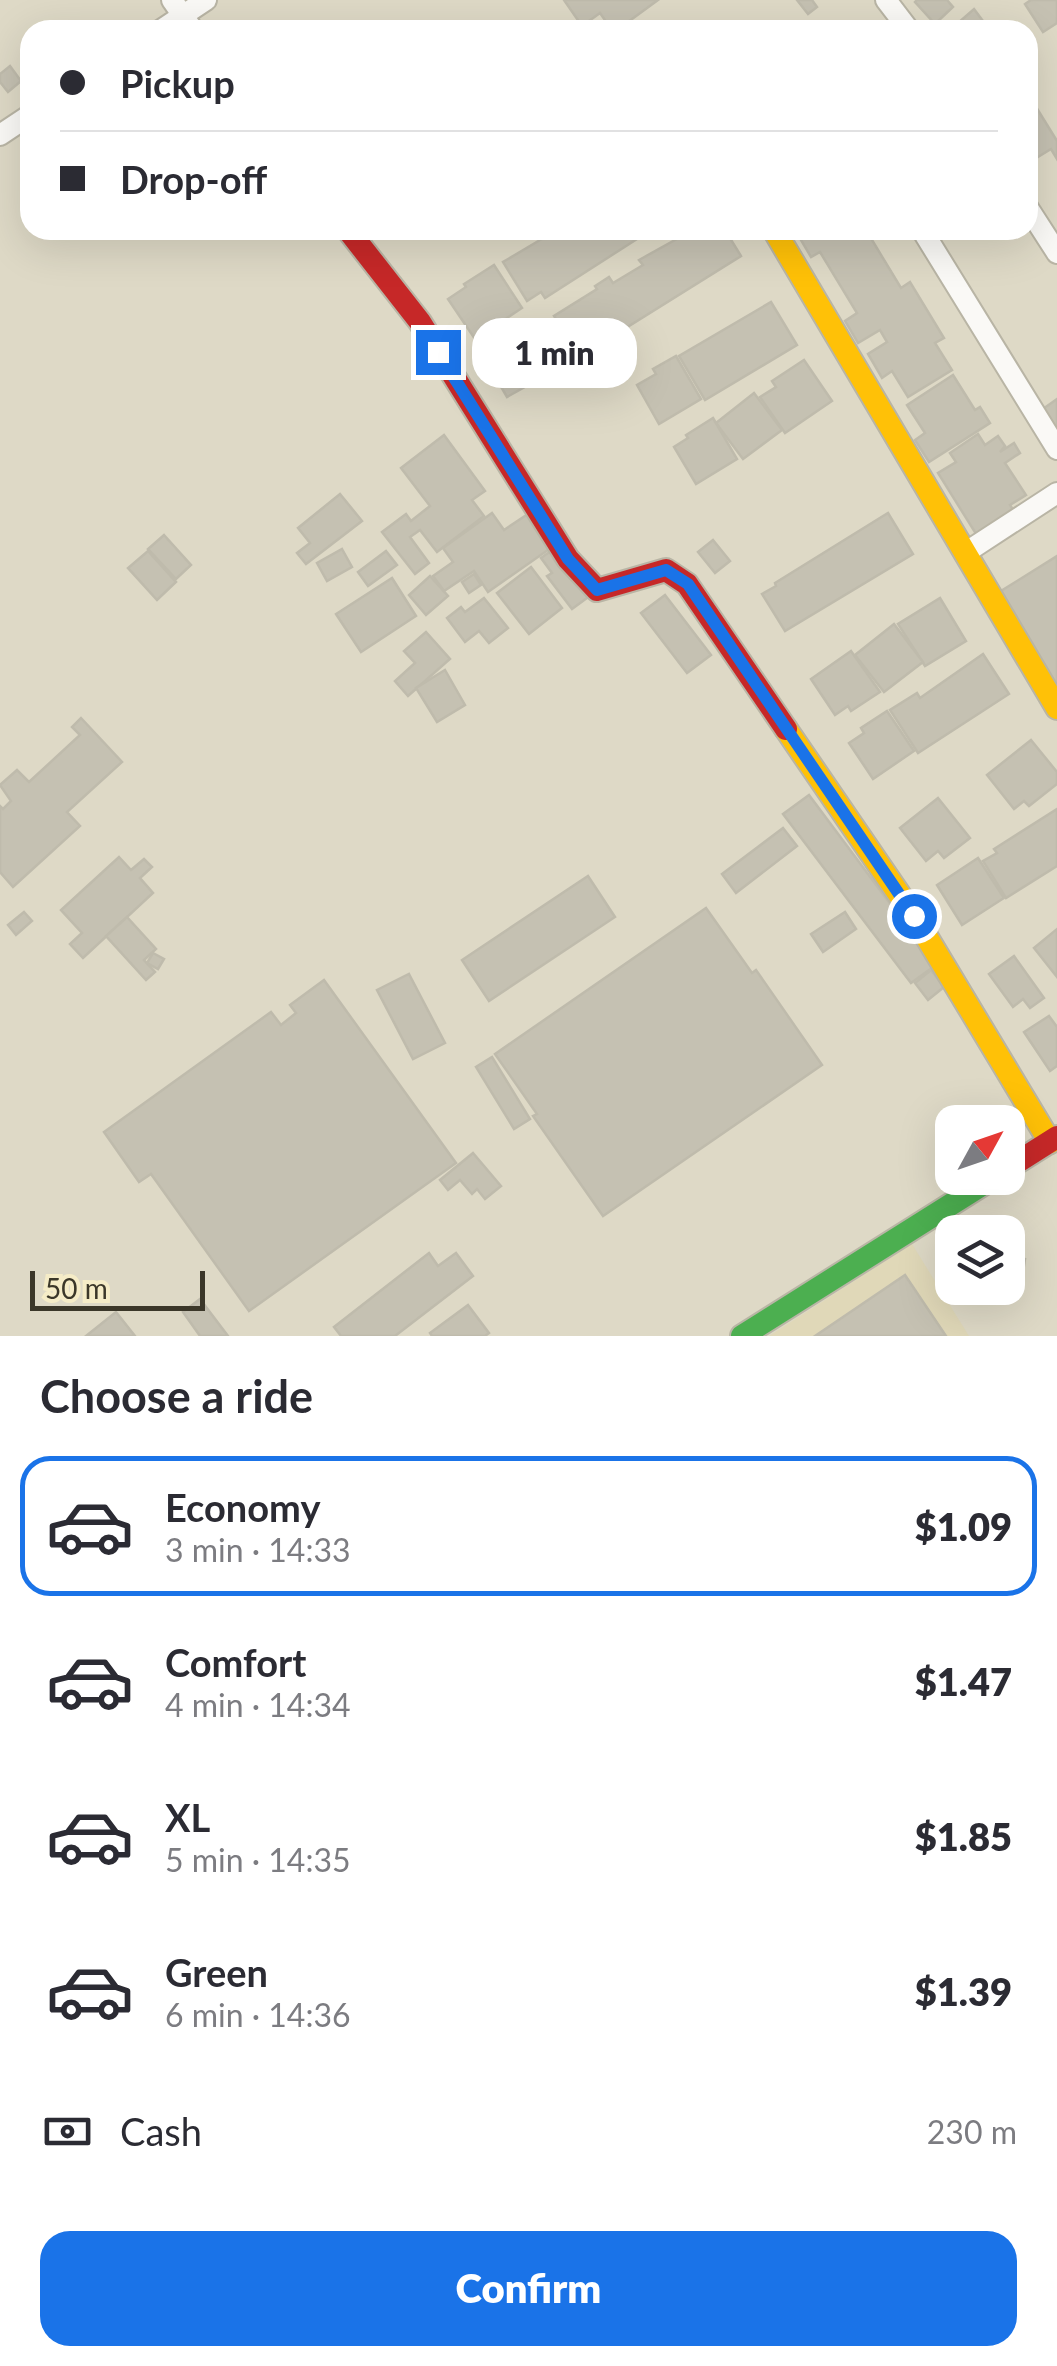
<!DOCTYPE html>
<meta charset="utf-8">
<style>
body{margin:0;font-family:Lato,sans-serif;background:#f7f7f7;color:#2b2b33;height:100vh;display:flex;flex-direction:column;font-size:38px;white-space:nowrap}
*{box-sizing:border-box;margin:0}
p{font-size:32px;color:#7c7c81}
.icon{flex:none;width:55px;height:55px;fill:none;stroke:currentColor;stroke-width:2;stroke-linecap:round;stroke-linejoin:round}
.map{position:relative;height:1336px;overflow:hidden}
.side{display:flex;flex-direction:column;background:#fff;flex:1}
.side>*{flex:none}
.guide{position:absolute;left:20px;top:20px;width:1018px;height:220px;border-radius:30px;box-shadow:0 10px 40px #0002;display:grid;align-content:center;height:220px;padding:0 40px;background:#fff}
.needle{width:65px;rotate:50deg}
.buttons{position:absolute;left:935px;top:1105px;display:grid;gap:20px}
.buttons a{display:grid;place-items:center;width:90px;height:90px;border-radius:20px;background:#fff;box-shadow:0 10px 40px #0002;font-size:50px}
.scale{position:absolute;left:30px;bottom:25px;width:175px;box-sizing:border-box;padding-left:10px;border:5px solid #3b3729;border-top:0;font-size:28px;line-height:35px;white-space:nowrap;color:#3b3729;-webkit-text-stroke:8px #f5ecc7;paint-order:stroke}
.end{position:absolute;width:45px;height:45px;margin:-22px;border:12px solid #1a73e8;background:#fff;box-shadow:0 0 0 5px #fff}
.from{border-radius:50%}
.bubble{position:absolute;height:70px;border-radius:30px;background:#fff;box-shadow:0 10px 40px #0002;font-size:32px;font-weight:800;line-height:70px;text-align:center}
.guide b{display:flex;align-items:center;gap:35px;height:95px;font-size:38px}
.guide b+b{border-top:2px solid #e1e1e2}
.guide i{width:25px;height:25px;background:#2b2b33}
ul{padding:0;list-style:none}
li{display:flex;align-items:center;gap:30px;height:140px;margin:0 20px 15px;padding:0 20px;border:5px solid transparent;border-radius:30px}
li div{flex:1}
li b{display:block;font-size:38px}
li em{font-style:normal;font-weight:800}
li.active{border-color:#1a73e8}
li>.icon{width:90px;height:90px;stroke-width:1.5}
h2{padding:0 40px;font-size:45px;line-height:120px}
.pay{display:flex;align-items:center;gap:25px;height:110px;padding:0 40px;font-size:38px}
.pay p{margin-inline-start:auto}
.action{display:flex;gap:20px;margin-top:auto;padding:20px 40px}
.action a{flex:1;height:115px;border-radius:30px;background:#1a73e8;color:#fff;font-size:40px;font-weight:800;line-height:115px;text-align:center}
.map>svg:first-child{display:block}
.built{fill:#e0d8b8}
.building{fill:#c5c1b2;stroke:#bfbbac;stroke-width:2.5}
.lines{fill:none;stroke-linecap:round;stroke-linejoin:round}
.street-casing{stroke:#b9b5a5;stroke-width:24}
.fast-casing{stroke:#b9b5a5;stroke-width:26}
.slow-casing{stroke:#b9b5a5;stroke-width:26}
.jam-casing{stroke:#b9b5a5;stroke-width:26}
.street{stroke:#faf9f6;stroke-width:20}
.fast{stroke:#4caf50;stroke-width:22}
.slow{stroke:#ffc107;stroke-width:22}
.jam{stroke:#c62828;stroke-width:22}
.route{stroke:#1a73e8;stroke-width:12}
</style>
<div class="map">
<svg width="1057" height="1336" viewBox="0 0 1057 1336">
<rect width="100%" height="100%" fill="#ded9c6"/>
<path class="built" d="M 912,1244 L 969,1336 L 769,1336 Z"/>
<g class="building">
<path d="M 564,0 L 658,0 L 617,30 L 612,30 L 600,13 L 582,26 Z"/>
<path d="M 797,0 L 812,0 L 817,7 L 808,14 Z"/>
<path d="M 917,0 L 947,0 L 953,7 L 935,24 L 915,2 Z"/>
<path d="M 1031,0 L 1057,0 L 1057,23 L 1043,32 L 1025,4 Z"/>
<path d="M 974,9 L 983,21 L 973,30 L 950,30 Z"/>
<path d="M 10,66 L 21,81 L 8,92 L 0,82 L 0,74 Z"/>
<path d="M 1028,94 L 1057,141 L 1057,159 L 1051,149 L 1033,160 L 1028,151 Z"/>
<path d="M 557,230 L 651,230 L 545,298 L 541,292 L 527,301 L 503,262 Z"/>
<path d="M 693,230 L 725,230 L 741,256 L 565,366 L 541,328 L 556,319 L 554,316 L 597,289 L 595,286 L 609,277 L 613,283 L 643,265 L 639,260 Z"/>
<path d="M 807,230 L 866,230 L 901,288 L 910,282 L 944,338 L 935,343 L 952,370 L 908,397 L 892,371 L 882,378 L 868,354 L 887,342 L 880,330 L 858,343 L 845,321 L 857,313 L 820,252 L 811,257 L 798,235 Z"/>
<path d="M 494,265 L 522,308 L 475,339 L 448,299 L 466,287 L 464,284 Z"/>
<path d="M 771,302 L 797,345 L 705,400 L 679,356 Z"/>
<path d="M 533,326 L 557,369 L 507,397 L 486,361 L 500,353 L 497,347 Z"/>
<path d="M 676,356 L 701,399 L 659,424 L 637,385 L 656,374 L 653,369 Z"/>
<path d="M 804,360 L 832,401 L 785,433 L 760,397 L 776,387 L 772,381 Z"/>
<path d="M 953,375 L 975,410 L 980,407 L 990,423 L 929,462 L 915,440 L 925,433 L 907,405 Z"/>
<path d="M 754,393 L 782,430 L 743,459 L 716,423 Z"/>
<path d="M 1057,399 L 1057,436 L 1040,411 Z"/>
<path d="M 713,418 L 737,459 L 696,484 L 674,447 L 688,438 L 686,435 Z"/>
<path d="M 978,434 L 985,445 L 998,436 L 1005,446 L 1000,452 L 1014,443 L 1020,453 L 1005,463 L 1026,495 L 1010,505 L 1015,513 L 978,537 L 938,473 L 956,462 L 950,453 Z"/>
<path d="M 444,435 L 485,491 L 472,500 L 484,516 L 437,552 L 420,530 L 410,537 L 429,563 L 415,574 L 382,532 L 406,514 L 411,521 L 430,506 L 401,468 Z"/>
<path d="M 340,494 L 362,521 L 306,564 L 297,553 L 310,543 L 298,528 Z"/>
<path d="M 531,512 L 555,545 L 488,592 L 474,571 L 444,591 L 433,576 L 453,562 L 443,548 L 492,513 L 504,530 Z"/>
<path d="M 888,513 L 913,554 L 785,631 L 762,594 L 776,586 L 775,583 Z"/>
<path d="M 164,535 L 191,565 L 176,579 L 148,549 Z"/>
<path d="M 713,540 L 730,561 L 715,573 L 698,552 Z"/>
<path d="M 555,548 L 591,595 L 572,609 L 547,576 L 552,573 L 541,558 Z"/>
<path d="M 342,549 L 352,567 L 327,581 L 317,563 Z"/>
<path d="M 148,551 L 176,582 L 157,600 L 128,568 Z"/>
<path d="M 386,551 L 397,565 L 368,586 L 358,572 Z"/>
<path d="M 1057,556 L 1057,697 L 993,596 Z"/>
<path d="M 531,567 L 562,608 L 529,634 L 497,593 Z"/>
<path d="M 474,574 L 481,585 L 469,593 L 462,582 Z"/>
<path d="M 430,576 L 448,596 L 426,615 L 409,595 Z"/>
<path d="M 392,578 L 416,616 L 361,652 L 336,614 Z"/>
<path d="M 665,595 L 711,655 L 687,673 L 641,613 Z"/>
<path d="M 484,598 L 508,628 L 489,643 L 479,631 L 465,642 L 447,618 L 461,607 L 465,612 Z"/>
<path d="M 940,598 L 966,641 L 925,666 L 898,624 Z"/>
<path d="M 894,624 L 923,662 L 884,692 L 855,655 Z"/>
<path d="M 426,632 L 450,659 L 408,696 L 395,681 L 415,663 L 404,651 Z"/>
<path d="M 851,651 L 880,692 L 851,711 L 848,706 L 835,715 L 811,679 Z"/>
<path d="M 983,654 L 1009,694 L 918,753 L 890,710 L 917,693 L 920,698 Z"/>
<path d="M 445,670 L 465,705 L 437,722 L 416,688 Z"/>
<path d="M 887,711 L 914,751 L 873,779 L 849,743 L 864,733 L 861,728 Z"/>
<path d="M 81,718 L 122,762 L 67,812 L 80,826 L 13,887 L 0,872 L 0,806 L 3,809 L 11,801 L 0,785 L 17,770 L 29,782 L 80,735 L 72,727 Z"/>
<path d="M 1031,740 L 1057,772 L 1057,784 L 1029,806 L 1024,801 L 1014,809 L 987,775 Z"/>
<path d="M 809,795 L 936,965 L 911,983 L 783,814 Z"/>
<path d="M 938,798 L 970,838 L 944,858 L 938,851 L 926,861 L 900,828 Z"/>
<path d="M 1057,809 L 1057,866 L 1006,898 L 983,861 L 997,853 L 994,849 Z"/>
<path d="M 783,828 L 797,846 L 736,893 L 722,874 Z"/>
<path d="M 119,857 L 131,870 L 144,859 L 152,867 L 140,878 L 153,893 L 83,958 L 70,944 L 82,933 L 61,910 Z"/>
<path d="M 978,858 L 1004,898 L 962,925 L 937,885 Z"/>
<path d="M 588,876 L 615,917 L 489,1001 L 462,960 Z"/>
<path d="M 706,908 L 752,973 L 756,970 L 822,1065 L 603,1216 L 533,1116 L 537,1114 L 495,1054 Z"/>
<path d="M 24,912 L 32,921 L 16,935 L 8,925 Z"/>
<path d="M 845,912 L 856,929 L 823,952 L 811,934 Z"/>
<path d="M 127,917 L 156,949 L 144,960 L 155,972 L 146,980 L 106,936 Z"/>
<path d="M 1057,929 L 1057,977 L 1034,948 Z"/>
<path d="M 153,953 L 164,959 L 158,969 L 147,963 Z"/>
<path d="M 1014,956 L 1044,998 L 1030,1008 L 1023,999 L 1013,1007 L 989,974 Z"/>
<path d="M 931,970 L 944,987 L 928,1000 L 915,983 Z"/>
<path d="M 409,974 L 445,1043 L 413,1059 L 377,990 Z"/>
<path d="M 324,980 L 456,1163 L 249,1311 L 151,1174 L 139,1182 L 104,1132 L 271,1012 L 281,1025 L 296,1013 L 290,1005 Z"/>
<path d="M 1049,1016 L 1057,1027 L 1057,1066 L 1050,1071 L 1024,1032 Z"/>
<path d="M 492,1057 L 530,1119 L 514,1129 L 476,1067 Z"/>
<path d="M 473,1153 L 501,1186 L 485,1199 L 477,1189 L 472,1194 L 460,1180 L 448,1190 L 440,1180 Z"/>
<path d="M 429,1253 L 438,1266 L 456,1253 L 473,1276 L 395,1336 L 341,1336 L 334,1327 Z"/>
<path d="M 1008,1256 L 1025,1259 L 1020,1292 L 995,1288 L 1008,1288 Z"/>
<path d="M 905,1275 L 946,1336 L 815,1336 Z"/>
<path d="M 200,1299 L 228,1336 L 200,1336 L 183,1312 Z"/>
<path d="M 468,1305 L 489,1333 L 485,1336 L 432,1336 L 430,1333 Z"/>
<path d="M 116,1312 L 135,1336 L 86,1336 Z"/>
</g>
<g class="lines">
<g class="street-casing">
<g id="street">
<path d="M 172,0 L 193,30"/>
<path d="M 886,0 L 909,30"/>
<path d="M 161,30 L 206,0"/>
<path d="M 0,135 L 30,115"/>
<path d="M 1028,208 L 1057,253"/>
<path d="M 922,230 L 1057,449"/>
<path d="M 965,553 L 1057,493"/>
</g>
</g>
<g class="fast-casing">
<path id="fast" d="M 742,1336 L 993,1178"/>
</g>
<g class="slow-casing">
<g id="slow">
<path d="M 774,230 L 1057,708"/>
<path d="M 786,729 L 914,916 L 1050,1142"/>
</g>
</g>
<g class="jam-casing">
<g id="jam">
<path d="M 348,230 L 420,322 L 568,559 L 597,590 L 666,570 L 687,584 L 786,729"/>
<path d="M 1008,1168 L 1057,1137"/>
</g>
</g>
<use href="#street" class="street"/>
<use href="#fast" class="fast"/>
<use href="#slow" class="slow"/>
<use href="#jam" class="jam"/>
</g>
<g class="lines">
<path class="route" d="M 438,352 L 568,559 L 597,590 L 666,570 L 688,584 L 914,916"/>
</g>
</svg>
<div class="buttons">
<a><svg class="needle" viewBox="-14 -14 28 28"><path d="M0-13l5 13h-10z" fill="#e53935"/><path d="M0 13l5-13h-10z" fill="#7c7c81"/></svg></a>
<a><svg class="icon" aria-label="layers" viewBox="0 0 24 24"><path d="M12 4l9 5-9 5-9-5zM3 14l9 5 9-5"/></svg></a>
</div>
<div class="scale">50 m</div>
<i class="end from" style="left:914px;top:916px"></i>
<i class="end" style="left:438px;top:352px"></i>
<div class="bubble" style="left:472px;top:318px;width:165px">1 min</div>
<div class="guide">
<b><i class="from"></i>Pickup</b>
<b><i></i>Drop-off</b>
</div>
</div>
<section class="side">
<h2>Choose a ride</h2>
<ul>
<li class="active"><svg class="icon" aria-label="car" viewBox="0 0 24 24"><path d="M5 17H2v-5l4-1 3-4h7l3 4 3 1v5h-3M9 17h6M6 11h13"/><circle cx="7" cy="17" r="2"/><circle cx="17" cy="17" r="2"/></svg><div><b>Economy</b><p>3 min · 14:33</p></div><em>$1.09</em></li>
<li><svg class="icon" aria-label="car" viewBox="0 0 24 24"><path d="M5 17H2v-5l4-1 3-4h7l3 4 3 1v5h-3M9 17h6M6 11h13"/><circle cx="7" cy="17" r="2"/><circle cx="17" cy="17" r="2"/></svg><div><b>Comfort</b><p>4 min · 14:34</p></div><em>$1.47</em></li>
<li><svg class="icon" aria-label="car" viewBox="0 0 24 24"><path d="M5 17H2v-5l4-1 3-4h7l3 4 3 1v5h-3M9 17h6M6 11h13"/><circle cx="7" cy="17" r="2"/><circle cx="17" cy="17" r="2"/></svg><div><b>XL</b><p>5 min · 14:35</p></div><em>$1.85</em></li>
<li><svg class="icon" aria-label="car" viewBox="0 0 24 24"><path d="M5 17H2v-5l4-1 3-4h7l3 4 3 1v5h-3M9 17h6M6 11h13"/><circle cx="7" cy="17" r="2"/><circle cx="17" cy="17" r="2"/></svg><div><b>Green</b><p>6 min · 14:36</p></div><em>$1.39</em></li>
</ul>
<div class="pay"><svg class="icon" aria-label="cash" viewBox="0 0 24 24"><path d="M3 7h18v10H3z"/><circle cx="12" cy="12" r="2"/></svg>Cash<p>230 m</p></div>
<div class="action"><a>Confirm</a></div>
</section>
